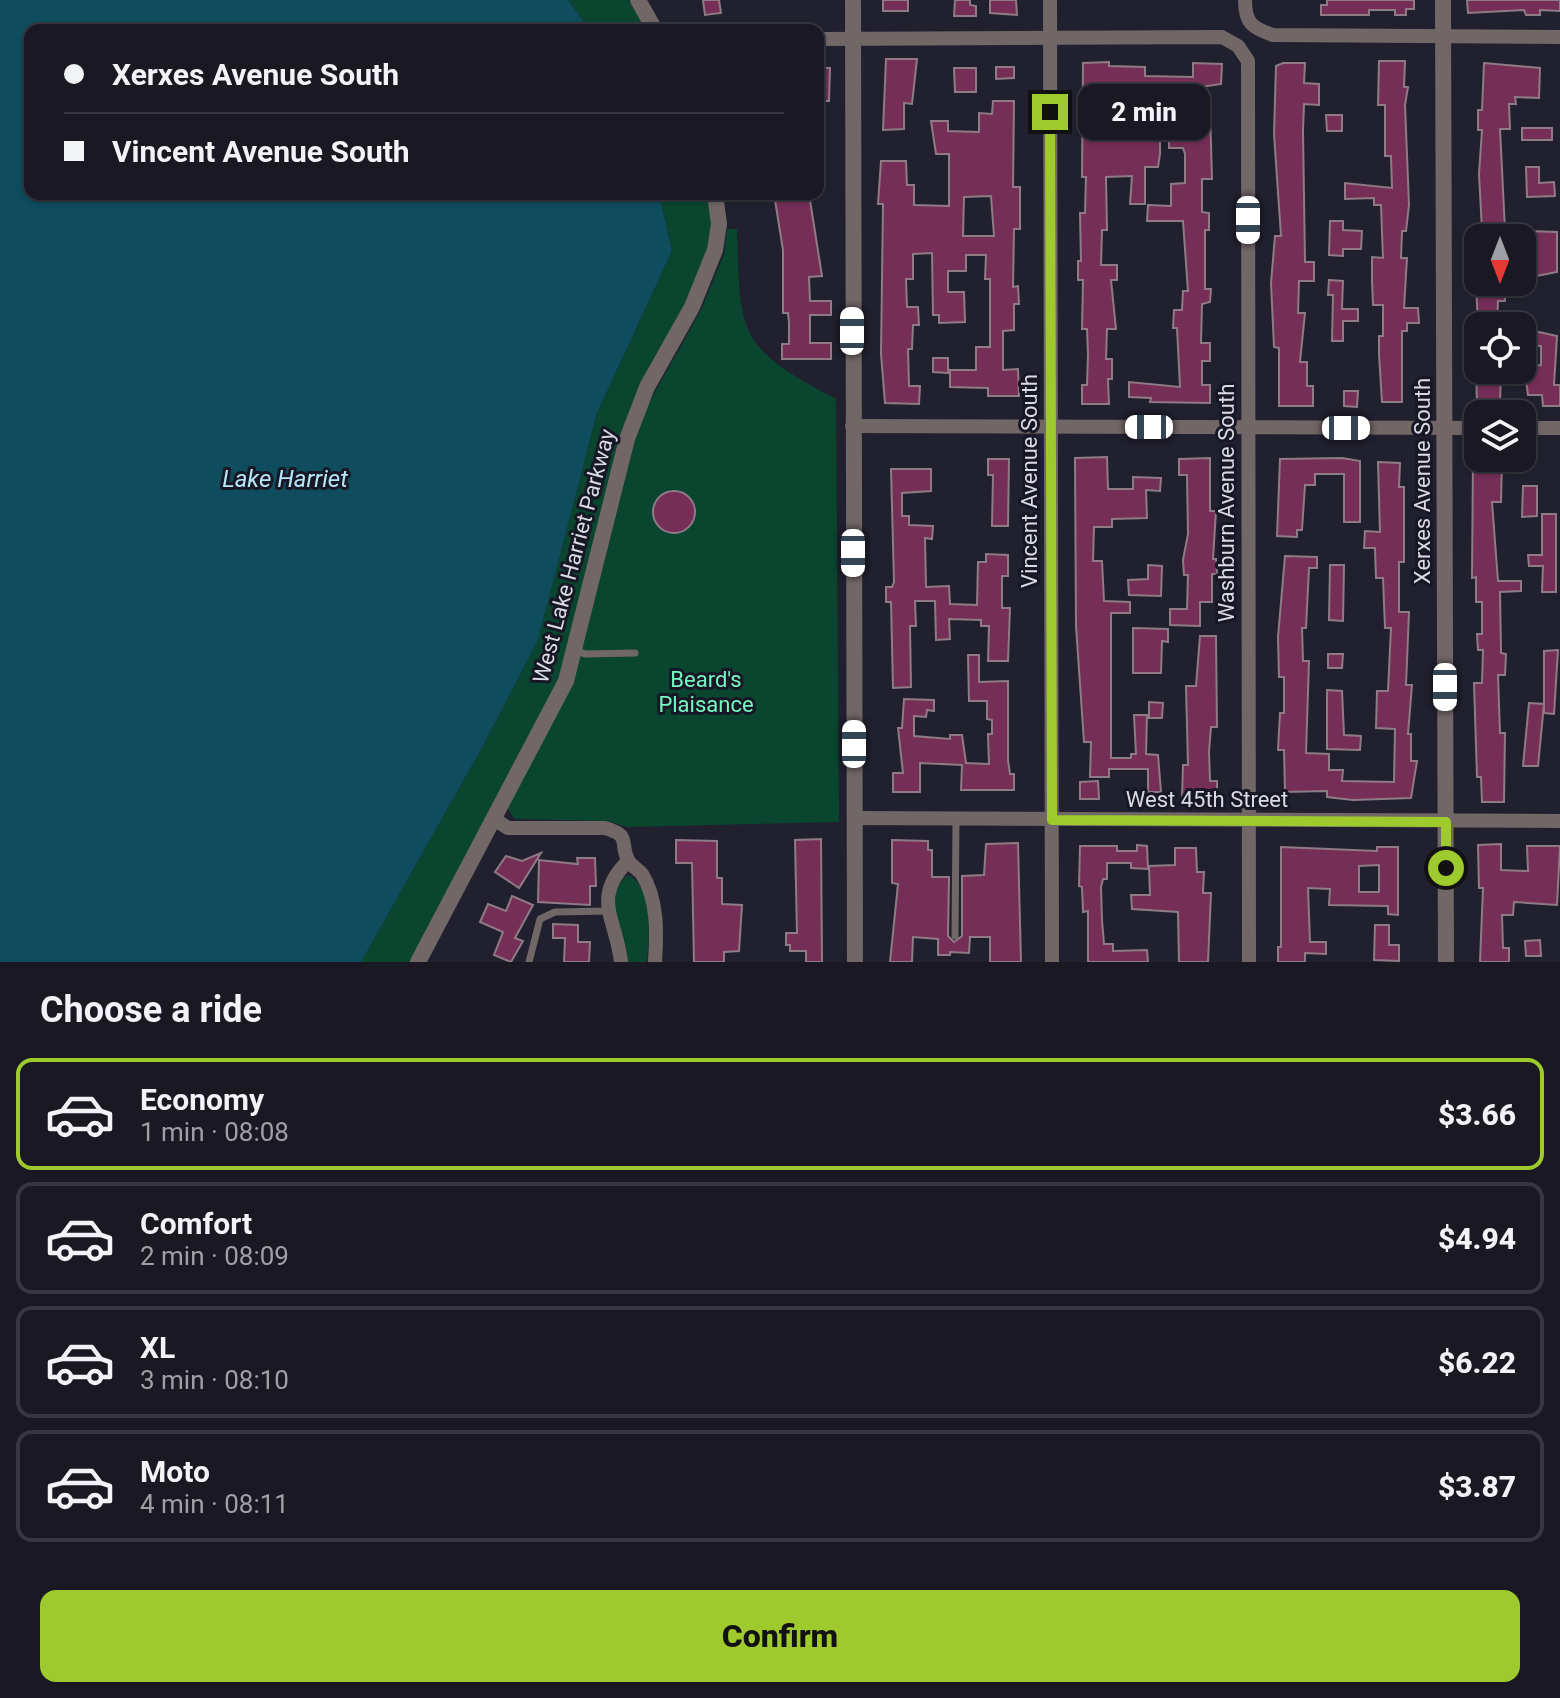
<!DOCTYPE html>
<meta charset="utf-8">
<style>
body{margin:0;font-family:Roboto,sans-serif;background:#22212b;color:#f1f3f6;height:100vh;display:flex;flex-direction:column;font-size:30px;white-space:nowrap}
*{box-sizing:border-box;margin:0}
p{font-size:26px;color:#9fa0a6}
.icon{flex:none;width:44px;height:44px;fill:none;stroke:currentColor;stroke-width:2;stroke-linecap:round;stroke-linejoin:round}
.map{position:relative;height:962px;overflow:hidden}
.side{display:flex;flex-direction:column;background:#191823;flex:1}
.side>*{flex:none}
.guide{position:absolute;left:24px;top:24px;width:800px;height:176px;border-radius:16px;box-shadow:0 2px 6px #0004,0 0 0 2px #373741;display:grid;align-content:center;height:176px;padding:0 40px;background:#191823}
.needle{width:52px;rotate:180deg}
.fabs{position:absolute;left:1464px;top:224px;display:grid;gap:16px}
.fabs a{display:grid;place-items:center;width:72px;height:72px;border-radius:16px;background:#191823;box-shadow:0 2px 6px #0004,0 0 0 2px #373741;font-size:40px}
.end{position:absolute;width:36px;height:36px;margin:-18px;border:10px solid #9eca2e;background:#111;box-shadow:0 0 0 4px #111}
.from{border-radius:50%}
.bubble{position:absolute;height:56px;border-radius:16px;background:#191823;box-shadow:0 2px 6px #0004,0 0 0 2px #373741;font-size:26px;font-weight:800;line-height:56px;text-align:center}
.car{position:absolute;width:24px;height:48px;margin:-24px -12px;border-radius:10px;box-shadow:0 0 6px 2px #0007;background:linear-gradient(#fff 24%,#345 0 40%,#fff 0 76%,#345 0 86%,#fff 0)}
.guide b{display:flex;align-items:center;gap:28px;height:76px;font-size:30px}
.guide b+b{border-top:2px solid #373741}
.guide i{width:20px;height:20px;background:#f1f3f6}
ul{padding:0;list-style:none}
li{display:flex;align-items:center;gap:24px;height:112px;margin:0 16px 12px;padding:0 24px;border:4px solid #373741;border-radius:16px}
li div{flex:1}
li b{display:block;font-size:30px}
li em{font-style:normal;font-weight:800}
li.on{border-color:#9eca2e}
li>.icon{width:72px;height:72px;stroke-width:1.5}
h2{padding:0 40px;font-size:36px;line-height:96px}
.cta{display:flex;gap:16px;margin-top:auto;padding:16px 40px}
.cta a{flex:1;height:92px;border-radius:16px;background:#9eca2e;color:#111;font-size:32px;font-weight:800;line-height:92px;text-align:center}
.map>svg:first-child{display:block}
.green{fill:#0a4530}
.water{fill:#0e4c5e}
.building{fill:#752e56;stroke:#8f7b85;stroke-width:2;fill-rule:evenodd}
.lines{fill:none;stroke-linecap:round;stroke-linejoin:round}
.service{stroke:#716766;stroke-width:7}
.minor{stroke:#716766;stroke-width:14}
.tertiary{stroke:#716766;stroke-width:16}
.route{stroke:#9eca2e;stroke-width:10}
.labels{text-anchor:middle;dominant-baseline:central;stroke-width:6;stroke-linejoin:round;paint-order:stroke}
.street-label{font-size:22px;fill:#dadae4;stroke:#181725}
.park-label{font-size:22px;fill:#75f8c1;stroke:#181725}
.water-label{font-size:24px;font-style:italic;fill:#b5e6f8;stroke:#181725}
</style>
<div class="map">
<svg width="1560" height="962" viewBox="0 0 1560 962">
<rect width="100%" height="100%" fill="#21202f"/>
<g class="green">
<path d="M 568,0 L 628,0 L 647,30 L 590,30 Z"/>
<path d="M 659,194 L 709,194 L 715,250 L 647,387 L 576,650 L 418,962 L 361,962 L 484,744 L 538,640 L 597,413 L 672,251 Z"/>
<path d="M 727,229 L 737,229 C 740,336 738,347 836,399 L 839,822 L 627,827 L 608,821 L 515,819 L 507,808 L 583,646 L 641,417 L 701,310 L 724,254 Z"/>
<path d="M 628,875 C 655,887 649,938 647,962 L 627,962 C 625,934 601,895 628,875 Z"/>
</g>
<path class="water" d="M 0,0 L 568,0 L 590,30 L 30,30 L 30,194 L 659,194 L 672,251 L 597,413 L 538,640 L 484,744 L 361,962 L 0,962 Z"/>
<g class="building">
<path d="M 703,0 L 719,0 L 721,13 L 705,15 Z"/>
<rect x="883" y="0" width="25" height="11"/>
<path d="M 955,0 L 970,0 L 970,5 L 976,6 L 976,16 L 954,16 Z"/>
<path d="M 990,0 L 1016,0 L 1017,15 L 990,13 Z"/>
<path d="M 1327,0 L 1414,0 L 1414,9 L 1406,9 L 1406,15 L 1395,15 L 1395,10 L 1369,10 L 1369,15 L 1321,15 L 1321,5 L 1327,5 Z"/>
<path d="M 1467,0 L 1560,0 L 1560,11 L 1540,10 L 1540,15 L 1526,15 L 1524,10 L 1468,13 Z"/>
<path d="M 886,59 L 917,59 L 912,104 L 904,103 L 904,129 L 883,130 Z"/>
<path d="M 1379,61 L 1405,61 L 1404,87 L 1408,87 L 1405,105 L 1409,205 L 1406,231 L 1402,231 L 1401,258 L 1407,258 L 1404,308 L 1418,308 L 1419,323 L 1407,323 L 1407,331 L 1402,331 L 1402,402 L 1382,402 L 1379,354 L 1379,336 L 1383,336 L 1383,305 L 1373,305 L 1372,280 L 1372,257 L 1383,258 L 1381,205 L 1374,205 L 1374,198 L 1345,199 L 1345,183 L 1392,188 L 1391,156 L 1385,156 L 1385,105 L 1378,105 Z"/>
<path d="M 1109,62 L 1109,66 L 1145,67 L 1145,76 L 1193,77 L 1193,63 L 1222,64 L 1221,84 L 1201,87 L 1200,110 L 1210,110 L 1212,179 L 1202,179 L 1202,212 L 1209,213 L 1209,230 L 1205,230 L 1205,289 L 1211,289 L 1210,302 L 1202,304 L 1201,343 L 1210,343 L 1210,361 L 1202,361 L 1202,385 L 1210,385 L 1210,403 L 1150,402 L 1151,398 L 1129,397 L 1129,382 L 1180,387 L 1177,328 L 1173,328 L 1174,310 L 1182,310 L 1183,291 L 1188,291 L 1183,221 L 1147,221 L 1148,205 L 1171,206 L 1171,184 L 1185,183 L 1185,154 L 1183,148 L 1169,148 L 1169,102 L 1145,101 L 1145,118 L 1131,117 L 1132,96 L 1111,95 L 1111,132 L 1118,132 L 1118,141 L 1160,140 L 1160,154 L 1158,167 L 1145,167 L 1145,204 L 1130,204 L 1132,176 L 1106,177 L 1107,230 L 1102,230 L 1101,265 L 1117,265 L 1117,280 L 1111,280 L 1116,329 L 1107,329 L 1106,359 L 1112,359 L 1112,379 L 1108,379 L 1109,404 L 1082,404 L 1082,385 L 1087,385 L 1088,354 L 1087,329 L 1082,329 L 1083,280 L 1078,280 L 1078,261 L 1081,261 L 1080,213 L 1085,213 L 1086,177 L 1082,177 L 1083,63 Z"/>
<path d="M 1283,63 L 1305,63 L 1304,83 L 1319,84 L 1319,105 L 1304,104 L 1303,131 L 1305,262 L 1314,262 L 1314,281 L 1299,281 L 1298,313 L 1305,313 L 1300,362 L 1307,362 L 1307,386 L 1313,386 L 1313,406 L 1279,406 L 1279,348 L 1274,347 L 1271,283 L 1275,236 L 1281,236 L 1274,134 L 1276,66 Z"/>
<path d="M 1484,63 L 1540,68 L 1539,98 L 1515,97 L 1516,104 L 1509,104 L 1510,129 L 1500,129 L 1505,230 L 1482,230 L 1479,174 L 1482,130 L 1478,130 L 1478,110 L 1482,110 Z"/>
<path d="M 996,67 L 1014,67 L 1014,78 L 996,79 Z"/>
<path d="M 818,68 L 830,68 L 829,101 L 818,101 Z"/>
<path d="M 954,68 L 976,68 L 976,92 L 955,92 Z"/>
<path d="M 993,101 L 1014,101 L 1013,187 L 1020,187 L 1020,229 L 1014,229 L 1013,287 L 1018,286 L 1019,304 L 1014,304 L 1014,330 L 1003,331 L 1003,370 L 1018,369 L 1019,396 L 988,396 L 988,388 L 950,387 L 950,370 L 976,370 L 976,347 L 990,347 L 990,279 L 985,279 L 986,255 L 966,255 L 966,271 L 948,271 L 948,292 L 964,292 L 965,322 L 939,323 L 939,315 L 933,315 L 932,253 L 913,254 L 913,279 L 906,279 L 907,307 L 918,307 L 919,325 L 913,325 L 912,349 L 908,349 L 909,386 L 920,386 L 919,404 L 885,403 L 881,354 L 883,204 L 878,204 L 881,161 L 906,161 L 907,185 L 914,185 L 914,205 L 949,206 L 949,154 L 936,154 L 931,121 L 948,121 L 948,131 L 979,132 L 979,113 L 992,114 ZM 991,196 L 994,236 L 963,236 L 964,197 Z"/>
<path d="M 1326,115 L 1342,115 L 1342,131 L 1327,131 Z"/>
<rect x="1522" y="128" width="30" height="12"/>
<path d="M 1526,167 L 1539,167 L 1539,183 L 1554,182 L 1555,196 L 1527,197 Z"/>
<path d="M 774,194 L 809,194 L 822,276 L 809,277 L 810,301 L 831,301 L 831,315 L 810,315 L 810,343 L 831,343 L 831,359 L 782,359 L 782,344 L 789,344 L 789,323 L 788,313 L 783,313 L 783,250 Z"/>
<path d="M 1330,221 L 1343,221 L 1343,230 L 1362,231 L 1361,249 L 1343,249 L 1343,256 L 1329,255 Z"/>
<path d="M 1528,231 L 1557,232 L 1557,272 L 1526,278 Z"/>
<path d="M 1329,280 L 1343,281 L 1342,309 L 1358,309 L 1358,321 L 1343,321 L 1343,341 L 1332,341 L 1333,295 L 1328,295 Z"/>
<path d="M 1476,283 L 1505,284 L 1505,301 L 1498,301 L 1497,326 L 1478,326 Z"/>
<path d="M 1539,332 L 1557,336 L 1554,385 L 1560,385 L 1560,406 L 1543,406 L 1542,395 L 1528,395 L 1524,366 L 1541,365 L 1541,346 L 1526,346 L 1526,333 Z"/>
<path d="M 933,358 L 948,358 L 948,373 L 933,372 Z"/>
<path d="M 1476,370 L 1501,370 L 1500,403 L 1477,403 Z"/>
<path d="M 1344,391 L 1358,391 L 1357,407 L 1344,406 Z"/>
<path d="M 1107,457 L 1108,489 L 1133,489 L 1133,477 L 1161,478 L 1160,491 L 1146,490 L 1147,518 L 1112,519 L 1112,527 L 1094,527 L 1093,561 L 1102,561 L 1104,601 L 1130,602 L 1130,613 L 1111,613 L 1111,758 L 1131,758 L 1131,754 L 1136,754 L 1134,715 L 1147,715 L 1146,754 L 1158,755 L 1161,792 L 1148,792 L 1148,769 L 1109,769 L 1109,777 L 1090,777 L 1091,742 L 1084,742 L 1076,626 L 1075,458 Z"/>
<path d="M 1210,458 L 1210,511 L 1216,511 L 1213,559 L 1216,559 L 1217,574 L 1212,574 L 1212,602 L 1200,602 L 1200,626 L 1170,625 L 1170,609 L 1187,609 L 1188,575 L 1184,575 L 1183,560 L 1188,534 L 1187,475 L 1179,475 L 1179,459 Z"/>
<path d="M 1342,458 L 1360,461 L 1360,522 L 1344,522 L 1344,474 L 1315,474 L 1315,485 L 1305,485 L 1302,530 L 1297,530 L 1297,537 L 1277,536 L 1280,459 Z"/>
<path d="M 988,459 L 1009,459 L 1008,526 L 992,526 L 993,475 L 988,475 Z"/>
<path d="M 1473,459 L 1502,460 L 1501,502 L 1492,502 L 1498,581 L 1521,581 L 1521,591 L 1500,592 L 1501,653 L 1506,654 L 1505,675 L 1498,675 L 1500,733 L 1505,733 L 1504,802 L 1482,802 L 1481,777 L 1477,777 L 1474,683 L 1482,683 L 1483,650 L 1478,650 L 1477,634 L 1482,634 L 1482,602 L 1476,602 L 1476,577 L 1472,578 Z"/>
<path d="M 1378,462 L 1400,463 L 1399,487 L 1404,487 L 1404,562 L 1399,562 L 1399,612 L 1409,612 L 1406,685 L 1412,685 L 1408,734 L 1411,734 L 1411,761 L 1417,761 L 1411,798 L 1353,800 L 1327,797 L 1327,791 L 1285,792 L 1284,750 L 1278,750 L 1280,713 L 1284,713 L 1284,677 L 1279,677 L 1278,637 L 1285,556 L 1317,557 L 1317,568 L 1309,568 L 1306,628 L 1302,628 L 1303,661 L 1309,661 L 1306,753 L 1329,754 L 1329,770 L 1343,770 L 1342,781 L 1394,782 L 1395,729 L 1376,728 L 1377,691 L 1388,691 L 1391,628 L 1385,628 L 1383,578 L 1376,578 L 1375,548 L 1364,548 L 1365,531 L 1380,532 Z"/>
<path d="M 891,469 L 931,469 L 931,491 L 902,493 L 902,516 L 909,516 L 909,525 L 933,526 L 932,539 L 925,538 L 926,587 L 949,586 L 950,604 L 977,605 L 978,562 L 986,562 L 986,554 L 1008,555 L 1008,576 L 1002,576 L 1002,608 L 1010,608 L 1008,661 L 988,661 L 989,626 L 981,626 L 981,620 L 949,619 L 950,639 L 936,640 L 935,601 L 915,601 L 916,626 L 910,626 L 911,687 L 893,688 L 891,602 L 886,602 L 886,587 L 892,587 L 894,582 Z"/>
<path d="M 1523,486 L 1537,486 L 1537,516 L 1522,517 Z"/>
<circle cx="674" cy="512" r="21"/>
<path d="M 1542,514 L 1556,514 L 1556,592 L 1542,592 L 1543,566 L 1529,566 L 1528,555 L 1542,555 Z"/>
<path d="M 1148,565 L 1162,566 L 1161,596 L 1129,595 L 1128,580 L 1148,579 Z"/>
<path d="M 1330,565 L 1344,565 L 1343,621 L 1329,620 Z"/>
<path d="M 1133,628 L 1168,629 L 1168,642 L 1162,641 L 1161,673 L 1133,673 Z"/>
<path d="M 1200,636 L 1216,636 L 1217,727 L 1211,727 L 1209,752 L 1210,781 L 1217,781 L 1217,799 L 1182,798 L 1183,765 L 1188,765 L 1186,686 L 1196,686 Z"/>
<path d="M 1558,650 L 1554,714 L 1544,713 L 1544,651 Z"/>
<path d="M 1328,654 L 1343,654 L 1342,668 L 1328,668 Z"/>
<path d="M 968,655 L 979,655 L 979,682 L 1008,681 L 1008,760 L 1010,774 L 1014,774 L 1014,790 L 961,790 L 962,765 L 920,763 L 920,792 L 893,792 L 893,773 L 903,773 L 898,728 L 902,728 L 904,699 L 934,700 L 934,711 L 927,710 L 926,717 L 914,716 L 914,736 L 950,739 L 950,735 L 962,735 L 966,763 L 989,764 L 988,734 L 992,734 L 992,720 L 987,719 L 987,701 L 969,701 Z"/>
<path d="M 1327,690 L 1342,691 L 1344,735 L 1361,736 L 1360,750 L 1327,749 Z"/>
<path d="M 1149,702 L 1163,703 L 1162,718 L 1149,718 Z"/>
<path d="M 1529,703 L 1544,704 L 1538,766 L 1523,766 Z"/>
<path d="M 1098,781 L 1099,799 L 1080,799 L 1080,782 Z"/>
<path d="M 821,839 L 822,962 L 806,962 L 806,951 L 790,951 L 790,945 L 786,945 L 786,933 L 797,933 L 795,840 Z"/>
<path d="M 676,840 L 717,841 L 717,878 L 722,878 L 722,904 L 742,905 L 739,951 L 724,952 L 724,962 L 694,962 L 692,863 L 676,863 Z"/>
<path d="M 892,840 L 928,841 L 928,850 L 932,850 L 932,877 L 949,877 L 948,936 L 954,942 L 962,936 L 962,876 L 984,875 L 986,844 L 1018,843 L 1021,962 L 990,962 L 990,937 L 970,937 L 969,953 L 950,952 L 950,955 L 938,955 L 938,939 L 913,937 L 912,962 L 890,962 L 898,884 L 892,883 Z"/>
<path d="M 1501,844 L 1501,870 L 1528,871 L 1527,846 L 1560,846 L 1557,905 L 1514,902 L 1513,915 L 1502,915 L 1503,948 L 1509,948 L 1509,962 L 1480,962 L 1483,888 L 1479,888 L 1478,845 Z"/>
<path d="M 1137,845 L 1147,846 L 1148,869 L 1131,868 L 1131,863 L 1107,863 L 1107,879 L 1103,879 L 1101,887 L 1102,920 L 1104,944 L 1113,944 L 1113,951 L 1147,950 L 1148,962 L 1088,962 L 1088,911 L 1083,912 L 1082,887 L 1079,886 L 1080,846 L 1117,846 L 1117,851 L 1137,851 Z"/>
<path d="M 1281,847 L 1377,851 L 1377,847 L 1398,847 L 1398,915 L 1388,914 L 1388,906 L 1329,905 L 1330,889 L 1308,888 L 1310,942 L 1326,942 L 1326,954 L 1305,953 L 1305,962 L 1278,962 L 1278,947 L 1281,947 ZM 1379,865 L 1379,892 L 1359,892 L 1359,866 Z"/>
<path d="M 1175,848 L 1196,848 L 1197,872 L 1204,872 L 1203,893 L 1211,893 L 1208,962 L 1179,962 L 1178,912 L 1132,909 L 1131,895 L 1150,895 L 1149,866 L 1175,865 Z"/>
<path d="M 541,853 L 519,888 L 495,872 L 506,856 L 522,861 Z"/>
<path d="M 577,858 L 595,858 L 596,886 L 590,886 L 590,905 L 538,902 L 539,860 L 578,864 Z"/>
<path d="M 512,896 L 533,905 L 515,938 L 523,941 L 511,962 L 494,955 L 503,932 L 480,922 L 488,904 L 506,911 Z"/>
<path d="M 553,924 L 578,925 L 578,942 L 590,942 L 589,962 L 564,962 L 565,938 L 553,938 Z"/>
<path d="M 1375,925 L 1389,925 L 1389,945 L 1399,945 L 1399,961 L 1374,960 Z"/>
<path d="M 1540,940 L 1541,956 L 1526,956 L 1525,941 Z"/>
</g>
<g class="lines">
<g class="service">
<path d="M 576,650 L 585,654 L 635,653"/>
<path d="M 955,936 L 956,819"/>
<path d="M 529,962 L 540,919 L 555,912 L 608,911"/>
</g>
<g class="minor">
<path d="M 1050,0 L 1052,962"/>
<path d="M 1245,0 C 1245,23 1252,28 1273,35 L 1560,37"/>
<path d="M 818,39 L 1222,37 L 1238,46 L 1248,61 L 1249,962"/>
<path d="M 852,426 L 1478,428"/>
<path d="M 1522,428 L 1560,428"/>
<path d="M 854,818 L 1560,821"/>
<path d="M 494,819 L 508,828 L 605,828 C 632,836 619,842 628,860 C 631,866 638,869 642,874 C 658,900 657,933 655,962"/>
<path d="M 621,962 C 616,918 591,898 628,861"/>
</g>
<g class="tertiary">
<path d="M 638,0 L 655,30"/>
<path d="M 853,0 L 855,962"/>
<path d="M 1443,0 L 1446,962"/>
<path d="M 418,962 L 566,681 L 627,439 L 647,387 L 692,307 L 715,250 L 719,224 L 715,194"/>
</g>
</g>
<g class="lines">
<path class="route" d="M 1050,112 L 1052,820 L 1446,822 L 1446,868"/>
</g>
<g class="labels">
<g class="street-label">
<text transform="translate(1029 481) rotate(-90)">Vincent Avenue South</text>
<text transform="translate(1422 481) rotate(-90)">Xerxes Avenue South</text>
<text transform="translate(1226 503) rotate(-90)">Washburn Avenue South</text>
<text transform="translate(574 556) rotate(-75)">West Lake Harriet Parkway</text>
<text x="1207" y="799">West 45th Street</text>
</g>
<g class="park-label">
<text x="706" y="679">Beard's<tspan x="706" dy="25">Plaisance</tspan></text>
</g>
<g class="water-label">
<text x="285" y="479">Lake Harriet</text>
</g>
</g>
</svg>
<div class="fabs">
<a><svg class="needle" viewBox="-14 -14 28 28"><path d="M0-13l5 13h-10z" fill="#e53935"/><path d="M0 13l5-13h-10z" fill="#9fa0a6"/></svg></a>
<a><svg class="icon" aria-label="locate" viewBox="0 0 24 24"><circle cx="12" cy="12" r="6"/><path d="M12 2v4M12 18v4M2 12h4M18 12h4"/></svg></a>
<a><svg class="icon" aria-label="layers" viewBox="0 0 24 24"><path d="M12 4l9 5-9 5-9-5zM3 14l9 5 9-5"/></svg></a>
</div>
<i class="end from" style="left:1446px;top:868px"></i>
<i class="end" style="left:1050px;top:112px"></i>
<div class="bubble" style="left:1078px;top:84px;width:132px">2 min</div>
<i class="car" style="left:1248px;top:220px;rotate:180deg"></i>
<i class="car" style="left:852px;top:331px;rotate:0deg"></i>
<i class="car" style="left:1149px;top:427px;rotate:270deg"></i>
<i class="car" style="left:1346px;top:428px;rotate:90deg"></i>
<i class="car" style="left:853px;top:553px;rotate:180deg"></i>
<i class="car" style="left:1445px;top:687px;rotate:180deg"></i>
<i class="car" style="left:854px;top:744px;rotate:0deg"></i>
<div class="guide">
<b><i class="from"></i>Xerxes Avenue South</b>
<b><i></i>Vincent Avenue South</b>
</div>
</div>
<section class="side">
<h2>Choose a ride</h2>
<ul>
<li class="on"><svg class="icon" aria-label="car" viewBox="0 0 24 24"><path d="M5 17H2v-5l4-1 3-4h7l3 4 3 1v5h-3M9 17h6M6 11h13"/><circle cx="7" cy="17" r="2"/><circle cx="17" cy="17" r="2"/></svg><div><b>Economy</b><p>1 min · 08:08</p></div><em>$3.66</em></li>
<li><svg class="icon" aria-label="car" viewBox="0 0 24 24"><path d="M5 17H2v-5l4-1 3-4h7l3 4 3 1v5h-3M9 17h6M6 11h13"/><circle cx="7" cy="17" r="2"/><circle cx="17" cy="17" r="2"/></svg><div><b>Comfort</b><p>2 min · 08:09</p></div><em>$4.94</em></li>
<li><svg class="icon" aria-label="car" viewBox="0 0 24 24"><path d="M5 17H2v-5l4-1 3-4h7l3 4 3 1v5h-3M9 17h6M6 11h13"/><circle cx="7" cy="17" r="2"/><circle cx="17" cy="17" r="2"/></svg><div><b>XL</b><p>3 min · 08:10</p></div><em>$6.22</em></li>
<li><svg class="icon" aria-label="car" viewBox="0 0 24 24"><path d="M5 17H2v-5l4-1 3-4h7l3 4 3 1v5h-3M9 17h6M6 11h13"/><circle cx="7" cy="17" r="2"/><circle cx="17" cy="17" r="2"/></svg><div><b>Moto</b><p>4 min · 08:11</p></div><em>$3.87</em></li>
</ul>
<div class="cta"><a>Confirm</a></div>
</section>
